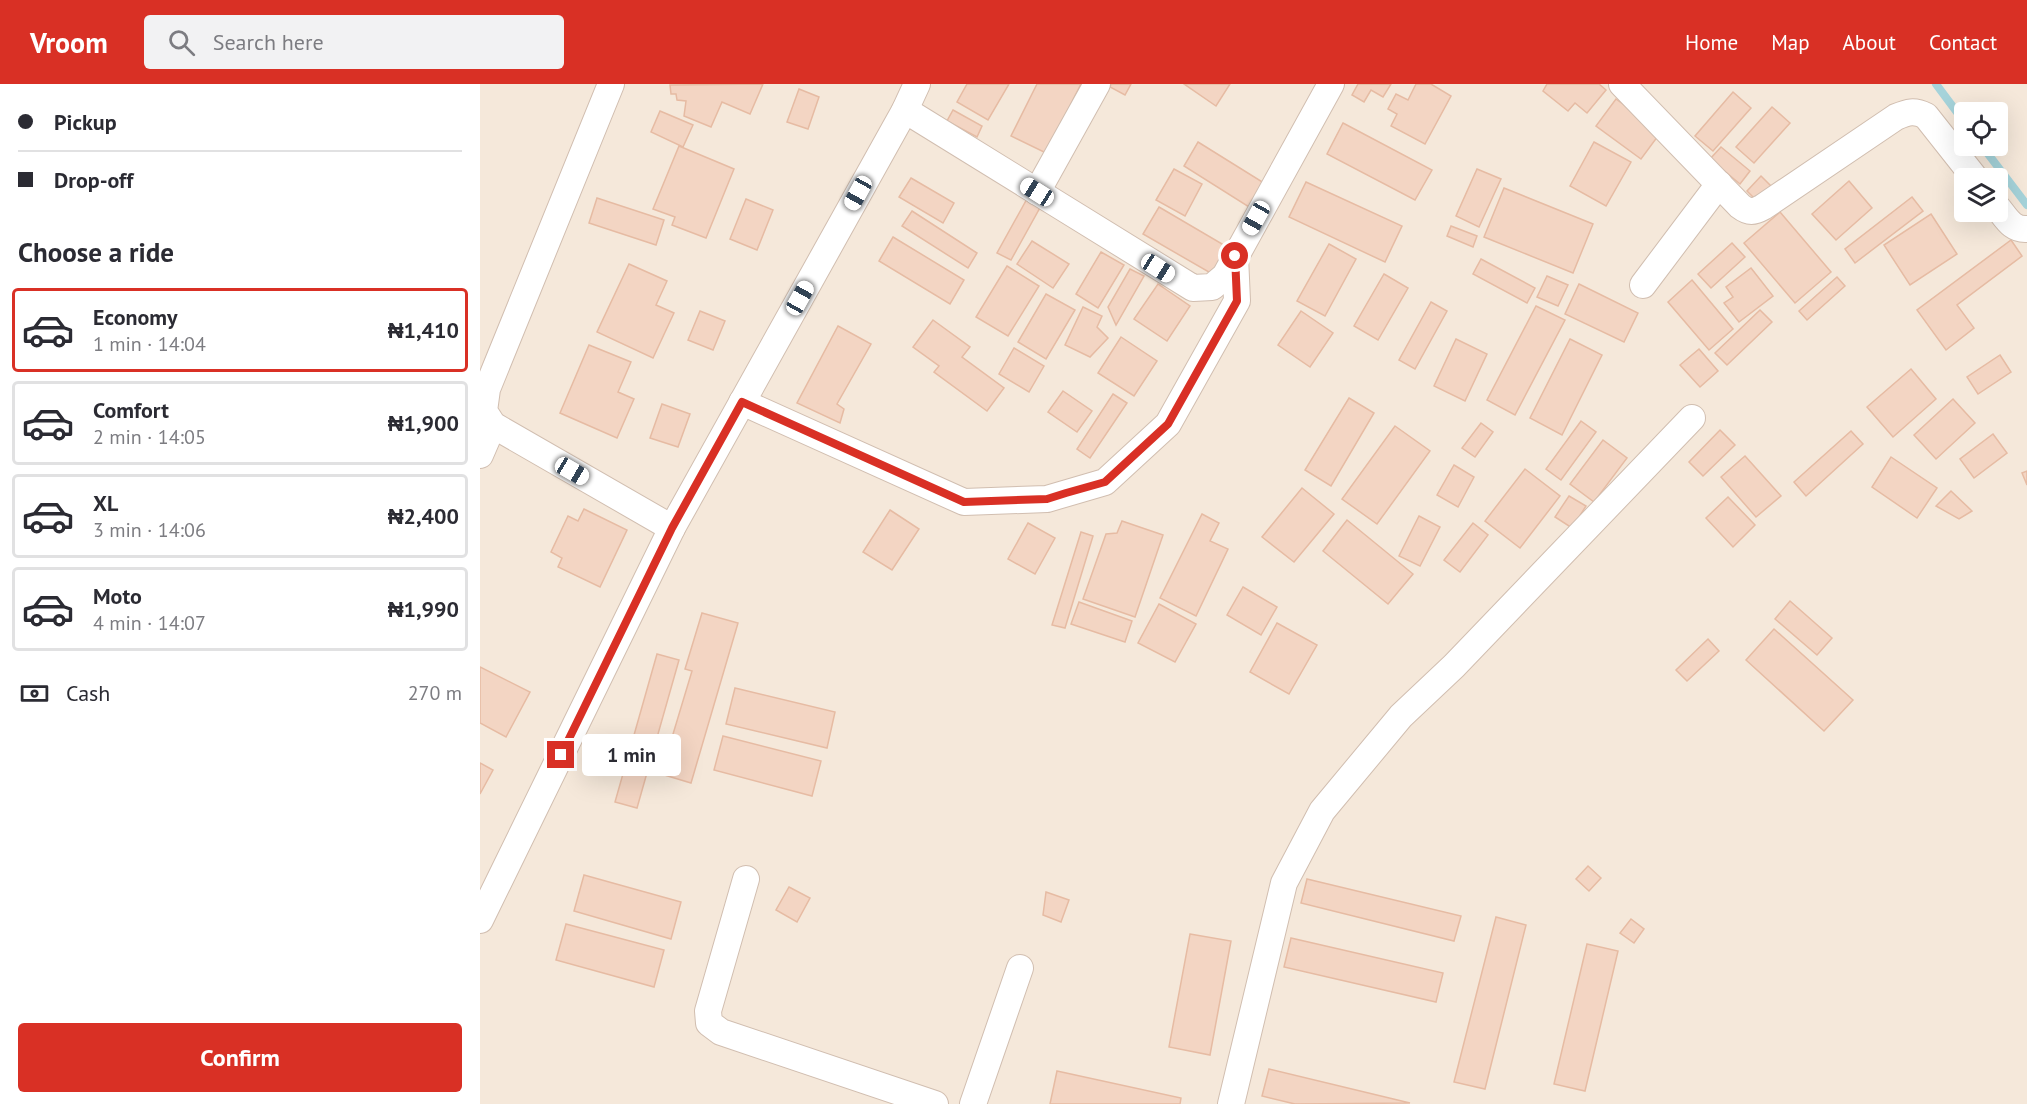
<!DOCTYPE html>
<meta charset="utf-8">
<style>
body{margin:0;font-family:"PT Sans",sans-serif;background:#f2f2f3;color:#2b2b33;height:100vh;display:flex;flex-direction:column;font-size:22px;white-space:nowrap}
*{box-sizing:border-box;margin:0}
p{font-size:20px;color:#7c7c81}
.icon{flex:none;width:33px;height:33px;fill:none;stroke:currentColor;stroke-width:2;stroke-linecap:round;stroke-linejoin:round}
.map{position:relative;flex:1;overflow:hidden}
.drawer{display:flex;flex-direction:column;background:#fff;width:480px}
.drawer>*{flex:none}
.guide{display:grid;align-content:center;height:132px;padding:0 18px;background:#fff}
.controls{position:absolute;left:1474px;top:18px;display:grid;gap:12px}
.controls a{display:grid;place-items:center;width:54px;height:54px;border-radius:6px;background:#fff;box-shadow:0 6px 24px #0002;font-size:30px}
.end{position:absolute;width:27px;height:27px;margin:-14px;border:8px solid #d93025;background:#fff;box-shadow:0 0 0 3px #fff}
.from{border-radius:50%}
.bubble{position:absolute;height:42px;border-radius:6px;background:#fff;box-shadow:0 6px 24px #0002;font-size:20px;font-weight:600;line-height:42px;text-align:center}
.car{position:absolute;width:18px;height:36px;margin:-18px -9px;border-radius:8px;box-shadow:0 0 4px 2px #0007;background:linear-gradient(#fff 24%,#345 0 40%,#fff 0 76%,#345 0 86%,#fff 0)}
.guide b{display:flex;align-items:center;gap:21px;height:57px;font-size:22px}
.guide b+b{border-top:2px solid #e1e1e2}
.guide i{width:15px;height:15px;background:#2b2b33}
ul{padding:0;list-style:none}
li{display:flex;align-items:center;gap:18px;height:84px;margin:0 12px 9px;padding:0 6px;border:3px solid #e1e1e2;border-radius:6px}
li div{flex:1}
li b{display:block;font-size:22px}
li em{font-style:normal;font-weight:600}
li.active{border-color:#d93025}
li>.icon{width:54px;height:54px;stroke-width:1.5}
h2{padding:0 18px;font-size:27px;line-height:72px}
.pay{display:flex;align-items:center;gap:15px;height:66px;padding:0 18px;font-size:22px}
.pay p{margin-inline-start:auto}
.action{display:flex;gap:12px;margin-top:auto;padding:12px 18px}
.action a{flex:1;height:69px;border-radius:6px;background:#d93025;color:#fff;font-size:24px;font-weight:600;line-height:69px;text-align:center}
header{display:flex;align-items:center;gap:36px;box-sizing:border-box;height:84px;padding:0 30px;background:#d93025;color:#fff}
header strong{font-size:28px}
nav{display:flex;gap:33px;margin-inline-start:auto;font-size:21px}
.search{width:420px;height:54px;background:#f2f2f3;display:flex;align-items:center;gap:15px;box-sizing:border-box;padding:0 21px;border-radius:6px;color:#7c7c81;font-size:22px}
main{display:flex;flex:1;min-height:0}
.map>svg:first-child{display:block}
.residential{fill:#f5e8da;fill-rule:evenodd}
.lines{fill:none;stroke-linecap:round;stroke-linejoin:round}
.stream{stroke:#a5d3da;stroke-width:8}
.building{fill:#f3d5c3;stroke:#e6bba3;stroke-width:1.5}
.street-casing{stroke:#d1beb0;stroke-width:28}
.street{stroke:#fff;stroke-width:26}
.route{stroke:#d93025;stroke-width:8}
</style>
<header>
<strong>Vroom</strong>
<div class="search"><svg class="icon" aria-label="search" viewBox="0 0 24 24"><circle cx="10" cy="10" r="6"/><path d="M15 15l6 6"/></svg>Search here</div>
<nav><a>Home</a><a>Map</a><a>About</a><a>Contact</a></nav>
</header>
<main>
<section class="drawer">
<div class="guide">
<b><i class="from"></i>Pickup</b>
<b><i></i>Drop-off</b>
</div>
<h2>Choose a ride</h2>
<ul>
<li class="active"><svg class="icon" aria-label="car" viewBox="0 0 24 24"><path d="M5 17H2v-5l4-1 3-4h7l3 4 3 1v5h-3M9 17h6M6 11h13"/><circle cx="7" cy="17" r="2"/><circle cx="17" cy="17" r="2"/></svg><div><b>Economy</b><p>1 min · 14:04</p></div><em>₦1,410</em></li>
<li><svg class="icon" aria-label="car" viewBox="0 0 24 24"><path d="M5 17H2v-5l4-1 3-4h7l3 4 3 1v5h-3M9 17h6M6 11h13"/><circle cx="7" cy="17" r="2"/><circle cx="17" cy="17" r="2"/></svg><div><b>Comfort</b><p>2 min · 14:05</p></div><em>₦1,900</em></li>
<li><svg class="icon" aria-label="car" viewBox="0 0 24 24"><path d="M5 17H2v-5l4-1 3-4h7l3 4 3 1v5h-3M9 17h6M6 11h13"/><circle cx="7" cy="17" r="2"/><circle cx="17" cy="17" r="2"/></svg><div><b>XL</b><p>3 min · 14:06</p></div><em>₦2,400</em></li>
<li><svg class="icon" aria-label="car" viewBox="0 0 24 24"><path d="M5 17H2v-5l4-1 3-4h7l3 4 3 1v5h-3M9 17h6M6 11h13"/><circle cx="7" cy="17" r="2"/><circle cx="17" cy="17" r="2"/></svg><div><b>Moto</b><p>4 min · 14:07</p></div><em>₦1,990</em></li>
</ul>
<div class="pay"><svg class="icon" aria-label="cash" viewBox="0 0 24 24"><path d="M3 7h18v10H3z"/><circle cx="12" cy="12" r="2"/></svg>Cash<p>270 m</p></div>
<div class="action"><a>Confirm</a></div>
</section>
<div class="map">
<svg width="1547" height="1020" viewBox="0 0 1547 1020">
<rect width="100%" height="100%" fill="#fdf6ec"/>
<path class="residential" d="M 0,0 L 1547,0 L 1547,1020 L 0,1020 ZM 1485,28 L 1518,28 L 1518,62 L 1485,62 ZM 1485,94 L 1518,94 L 1518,128 L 1485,128 Z"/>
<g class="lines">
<g class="stream">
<path d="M 1456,0 L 1485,39"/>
<path d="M 1502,62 L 1547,121"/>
</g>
</g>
<g class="building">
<path d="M 283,0 L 270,30 L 242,18 L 231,43 L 204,32 L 206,17 L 197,16 L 196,10 L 191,10 L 190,1 Z"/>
<path d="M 487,0 L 529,0 L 508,36 L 477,18 Z"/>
<path d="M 557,0 L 601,0 L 566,69 L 531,52 Z"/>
<path d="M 631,0 L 651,0 L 645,11 L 630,3 Z"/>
<path d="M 704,0 L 750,0 L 736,22 Z"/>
<path d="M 878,0 L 911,0 L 903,13 L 891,6 L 884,18 L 872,11 Z"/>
<path d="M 936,0 L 951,0 L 971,12 L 945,60 L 911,42 L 917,30 L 908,25 L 916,10 L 928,16 Z"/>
<path d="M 1067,0 L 1119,0 L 1126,6 L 1107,29 L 1095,19 L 1088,27 L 1063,7 Z"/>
<path d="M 319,5 L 339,13 L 328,45 L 307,38 Z"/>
<path d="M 1253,8 L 1271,24 L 1233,67 L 1215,52 Z"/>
<path d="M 1136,15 L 1181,48 L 1161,75 L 1116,42 Z"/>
<path d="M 1292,23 L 1310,39 L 1274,79 L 1256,63 Z"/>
<path d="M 473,26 L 502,42 L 497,53 L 467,37 Z"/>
<path d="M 180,27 L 213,41 L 203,63 L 171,48 Z"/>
<path d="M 863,39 L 952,86 L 935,116 L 847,70 Z"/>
<path d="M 718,58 L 784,99 L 769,123 L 704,82 Z"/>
<path d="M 1114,58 L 1151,78 L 1126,122 L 1090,102 Z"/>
<path d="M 199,62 L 254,85 L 226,154 L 192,141 L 195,133 L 173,125 Z"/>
<path d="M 1241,63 L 1270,87 L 1260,100 L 1230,75 Z"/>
<path d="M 694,85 L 722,100 L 705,132 L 676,116 Z"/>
<path d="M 997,85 L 1021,95 L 999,143 L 976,132 Z"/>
<path d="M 1281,92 L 1292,103 L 1277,117 L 1267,107 Z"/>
<path d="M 431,94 L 474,119 L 463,139 L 419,113 Z"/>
<path d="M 1369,97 L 1392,124 L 1356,156 L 1332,130 Z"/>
<path d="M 826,98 L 922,142 L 905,178 L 809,133 Z"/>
<path d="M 1024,104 L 1113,140 L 1093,189 L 1004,153 Z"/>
<path d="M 548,113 L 562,120 L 531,176 L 517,169 Z"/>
<path d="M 1432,113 L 1443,127 L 1375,179 L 1365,165 Z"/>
<path d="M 117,114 L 184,136 L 176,161 L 109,139 Z"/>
<path d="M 266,115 L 293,126 L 277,166 L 250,155 Z"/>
<path d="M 679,123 L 749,164 L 734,191 L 663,150 Z"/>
<path d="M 432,127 L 497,169 L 488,184 L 422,142 Z"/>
<path d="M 1300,128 L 1351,188 L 1315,219 L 1264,159 Z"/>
<path d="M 1451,130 L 1477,170 L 1430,201 L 1404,161 Z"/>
<path d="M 971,142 L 997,152 L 993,163 L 967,152 Z"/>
<path d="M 413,153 L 484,196 L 470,220 L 399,177 Z"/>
<path d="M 1531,156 L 1542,172 L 1477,221 L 1494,244 L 1466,266 L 1437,226 Z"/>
<path d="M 552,157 L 589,180 L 573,204 L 537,180 Z"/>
<path d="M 1252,159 L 1265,173 L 1231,204 L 1218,190 Z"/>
<path d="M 849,160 L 876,175 L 845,232 L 817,217 Z"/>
<path d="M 621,168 L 644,181 L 618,224 L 596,210 Z"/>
<path d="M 1001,175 L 1055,204 L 1047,219 L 993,190 Z"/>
<path d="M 149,180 L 187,197 L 176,221 L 194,229 L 173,274 L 117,248 Z"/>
<path d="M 527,182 L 559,202 L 528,252 L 496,233 Z"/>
<path d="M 1271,184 L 1293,212 L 1259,238 L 1244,219 L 1253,213 L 1246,203 Z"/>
<path d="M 650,185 L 664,192 L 636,241 L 628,223 Z"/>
<path d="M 904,190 L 928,204 L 898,256 L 874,242 Z"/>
<path d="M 1067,192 L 1088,201 L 1078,222 L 1057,213 Z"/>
<path d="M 1357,193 L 1365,202 L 1327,236 L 1319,227 Z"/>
<path d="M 1212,196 L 1253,245 L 1229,266 L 1188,218 Z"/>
<path d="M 678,200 L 710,222 L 687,257 L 654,235 Z"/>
<path d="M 1099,200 L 1158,229 L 1144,258 L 1085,230 Z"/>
<path d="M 566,210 L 595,226 L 566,275 L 538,258 Z"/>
<path d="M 951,218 L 967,227 L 935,285 L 919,276 Z"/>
<path d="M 1056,222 L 1085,236 L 1035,331 L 1007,316 Z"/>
<path d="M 603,223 L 622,232 L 617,243 L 628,254 L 610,273 L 585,261 Z"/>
<path d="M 1280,226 L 1292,238 L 1247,281 L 1235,269 Z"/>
<path d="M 220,227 L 245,237 L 233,266 L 208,256 Z"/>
<path d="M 821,227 L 853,249 L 830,283 L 798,261 Z"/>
<path d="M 453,236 L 490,263 L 482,273 L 524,304 L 507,327 L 454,288 L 459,282 L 433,263 Z"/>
<path d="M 358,242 L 391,260 L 357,320 L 364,325 L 360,339 L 317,319 Z"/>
<path d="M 641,253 L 677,277 L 654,312 L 618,289 Z"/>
<path d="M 976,255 L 1007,270 L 985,317 L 954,302 Z"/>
<path d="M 1090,255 L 1122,271 L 1082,351 L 1050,334 Z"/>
<path d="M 109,261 L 151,278 L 138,308 L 154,315 L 137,354 L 80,329 Z"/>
<path d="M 534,264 L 564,282 L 549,308 L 519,290 Z"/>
<path d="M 1219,265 L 1238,287 L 1220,303 L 1200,281 Z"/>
<path d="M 1520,271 L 1531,288 L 1498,310 L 1487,293 Z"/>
<path d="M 1431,285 L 1456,315 L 1413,353 L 1387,323 Z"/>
<path d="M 583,307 L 612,327 L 597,348 L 568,328 Z"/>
<path d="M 633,310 L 647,319 L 610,374 L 597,365 Z"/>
<path d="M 869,314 L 894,329 L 851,402 L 825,386 Z"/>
<path d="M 1473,315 L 1495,339 L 1456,375 L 1434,351 Z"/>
<path d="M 182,320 L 210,330 L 198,363 L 170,354 Z"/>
<path d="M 1101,337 L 1116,348 L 1081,396 L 1066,385 Z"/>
<path d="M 1001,339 L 1013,348 L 995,373 L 982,364 Z"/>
<path d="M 915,342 L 950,367 L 897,440 L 862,415 Z"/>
<path d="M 1240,346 L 1255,361 L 1223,392 L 1209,378 Z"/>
<path d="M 1371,347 L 1383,360 L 1326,412 L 1314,398 Z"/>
<path d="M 1513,350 L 1527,369 L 1494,394 L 1480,375 Z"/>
<path d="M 1123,356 L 1147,374 L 1114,418 L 1090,400 Z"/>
<path d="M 1265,372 L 1301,412 L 1276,433 L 1241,393 Z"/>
<path d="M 1411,373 L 1457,404 L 1437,434 L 1392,403 Z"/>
<path d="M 974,381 L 994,393 L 978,423 L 957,411 Z"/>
<path d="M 1045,385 L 1080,412 L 1040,464 L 1005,437 Z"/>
<path d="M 1547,387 L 1547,401 L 1542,389 Z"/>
<path d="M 822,404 L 854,430 L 814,478 L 782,453 Z"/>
<path d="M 1471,407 L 1492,427 L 1479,435 L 1456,422 Z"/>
<path d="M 1089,412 L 1106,422 L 1092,444 L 1075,433 Z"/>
<path d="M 1248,413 L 1275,441 L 1253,463 L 1226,434 Z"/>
<path d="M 104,425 L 147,446 L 120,503 L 78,483 L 82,474 L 71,468 L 88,432 L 98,437 Z"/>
<path d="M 410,426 L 439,445 L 412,486 L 383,468 Z"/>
<path d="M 722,430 L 739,439 L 730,457 L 748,465 L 716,532 L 680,514 Z"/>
<path d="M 939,432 L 960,443 L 940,482 L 919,472 Z"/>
<path d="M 867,436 L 933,490 L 908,520 L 843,467 Z"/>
<path d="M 642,437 L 683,451 L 655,533 L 603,515 L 626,450 L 637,449 Z"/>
<path d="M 548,439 L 575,454 L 555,490 L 528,475 Z"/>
<path d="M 993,439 L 1008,451 L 980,488 L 964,476 Z"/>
<path d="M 601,448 L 613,452 L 585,544 L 572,541 Z"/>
<path d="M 763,503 L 797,523 L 781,551 L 747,531 Z"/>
<path d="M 1310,517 L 1352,554 L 1337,571 L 1295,535 Z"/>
<path d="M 599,518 L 652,537 L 645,558 L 591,540 Z"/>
<path d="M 679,520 L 716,540 L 695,578 L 658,559 Z"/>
<path d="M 222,529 L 258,539 L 211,699 L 181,690 L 212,587 L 205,585 Z"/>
<path d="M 797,539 L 837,561 L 809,610 L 770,588 Z"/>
<path d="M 1294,545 L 1373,616 L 1344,647 L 1266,576 Z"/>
<path d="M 1228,555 L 1239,567 L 1207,597 L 1196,586 Z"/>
<path d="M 177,570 L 199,576 L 157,724 L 135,718 Z"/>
<path d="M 0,583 L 50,608 L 26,653 L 0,639 Z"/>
<path d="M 255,604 L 355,628 L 347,664 L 246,640 Z"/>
<path d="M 243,652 L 341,677 L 332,712 L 234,686 Z"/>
<path d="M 0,679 L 13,686 L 0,710 Z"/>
<path d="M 1108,782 L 1121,794 L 1109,807 L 1096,795 Z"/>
<path d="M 104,791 L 201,818 L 191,855 L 94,827 Z"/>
<path d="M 827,795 L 981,832 L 974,857 L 821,819 Z"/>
<path d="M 309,803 L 330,814 L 317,838 L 296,826 Z"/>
<path d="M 566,808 L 589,816 L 581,838 L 563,831 Z"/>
<path d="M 1016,833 L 1046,841 L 1005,1005 L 974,998 Z"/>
<path d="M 1151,835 L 1164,845 L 1154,859 L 1140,849 Z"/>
<path d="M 86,840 L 184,866 L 174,903 L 76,876 Z"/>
<path d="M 710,850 L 751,857 L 730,971 L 689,963 Z"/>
<path d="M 811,854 L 963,889 L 956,918 L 804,883 Z"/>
<path d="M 1107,860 L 1138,867 L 1105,1007 L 1074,1000 Z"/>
<path d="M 789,985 L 930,1019 L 815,1020 L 782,1012 Z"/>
<path d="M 577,987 L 701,1014 L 700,1020 L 570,1020 Z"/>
</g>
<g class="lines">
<g class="street-casing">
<g id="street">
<path d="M 131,0 L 7,305 L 4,327 L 13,341 L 192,444"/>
<path d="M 1142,0 L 1260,122 C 1269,129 1274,128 1283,123 L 1416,33 C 1428,28 1434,26 1446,32 L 1495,94"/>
<path d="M 425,26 L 713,204 L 732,203 L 745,192 L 851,0"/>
<path d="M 557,108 L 617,0"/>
<path d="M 1518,124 C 1527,135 1532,146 1547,145"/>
<path d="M 1163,201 L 1239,100"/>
<path d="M 262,318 L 484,418 L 567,415 L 625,398 L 688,340 L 757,217 L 755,172"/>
<path d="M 0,371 L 13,341"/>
<path d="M 266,795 L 228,927 L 229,939 L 241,948 L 455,1020"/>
<path d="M 0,836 L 192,444 L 425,26 L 437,0"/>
<path d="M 493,1020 L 540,884"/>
<path d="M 751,1020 L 804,799 L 842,727 L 921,632 L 974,582 L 1212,334"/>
</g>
</g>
<use href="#street" class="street"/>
</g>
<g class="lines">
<path class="route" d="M 81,671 L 192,444 L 262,318 L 484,418 L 567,415 L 586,409 L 625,398 L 688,340 L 757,217 L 755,172"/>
</g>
</svg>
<div class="controls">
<a><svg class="icon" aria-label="locate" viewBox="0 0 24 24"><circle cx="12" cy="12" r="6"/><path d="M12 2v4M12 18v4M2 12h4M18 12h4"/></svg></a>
<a><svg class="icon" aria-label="layers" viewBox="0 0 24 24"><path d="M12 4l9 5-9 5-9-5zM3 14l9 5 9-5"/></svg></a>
</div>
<i class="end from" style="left:755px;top:172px"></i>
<i class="end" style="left:81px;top:671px"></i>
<div class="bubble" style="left:102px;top:650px;width:99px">1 min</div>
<i class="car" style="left:557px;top:108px;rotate:302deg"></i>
<i class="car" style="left:378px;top:109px;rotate:209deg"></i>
<i class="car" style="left:776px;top:134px;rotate:209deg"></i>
<i class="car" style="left:678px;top:184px;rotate:122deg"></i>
<i class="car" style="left:320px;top:214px;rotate:29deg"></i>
<i class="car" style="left:92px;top:387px;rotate:120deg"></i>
</div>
</main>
